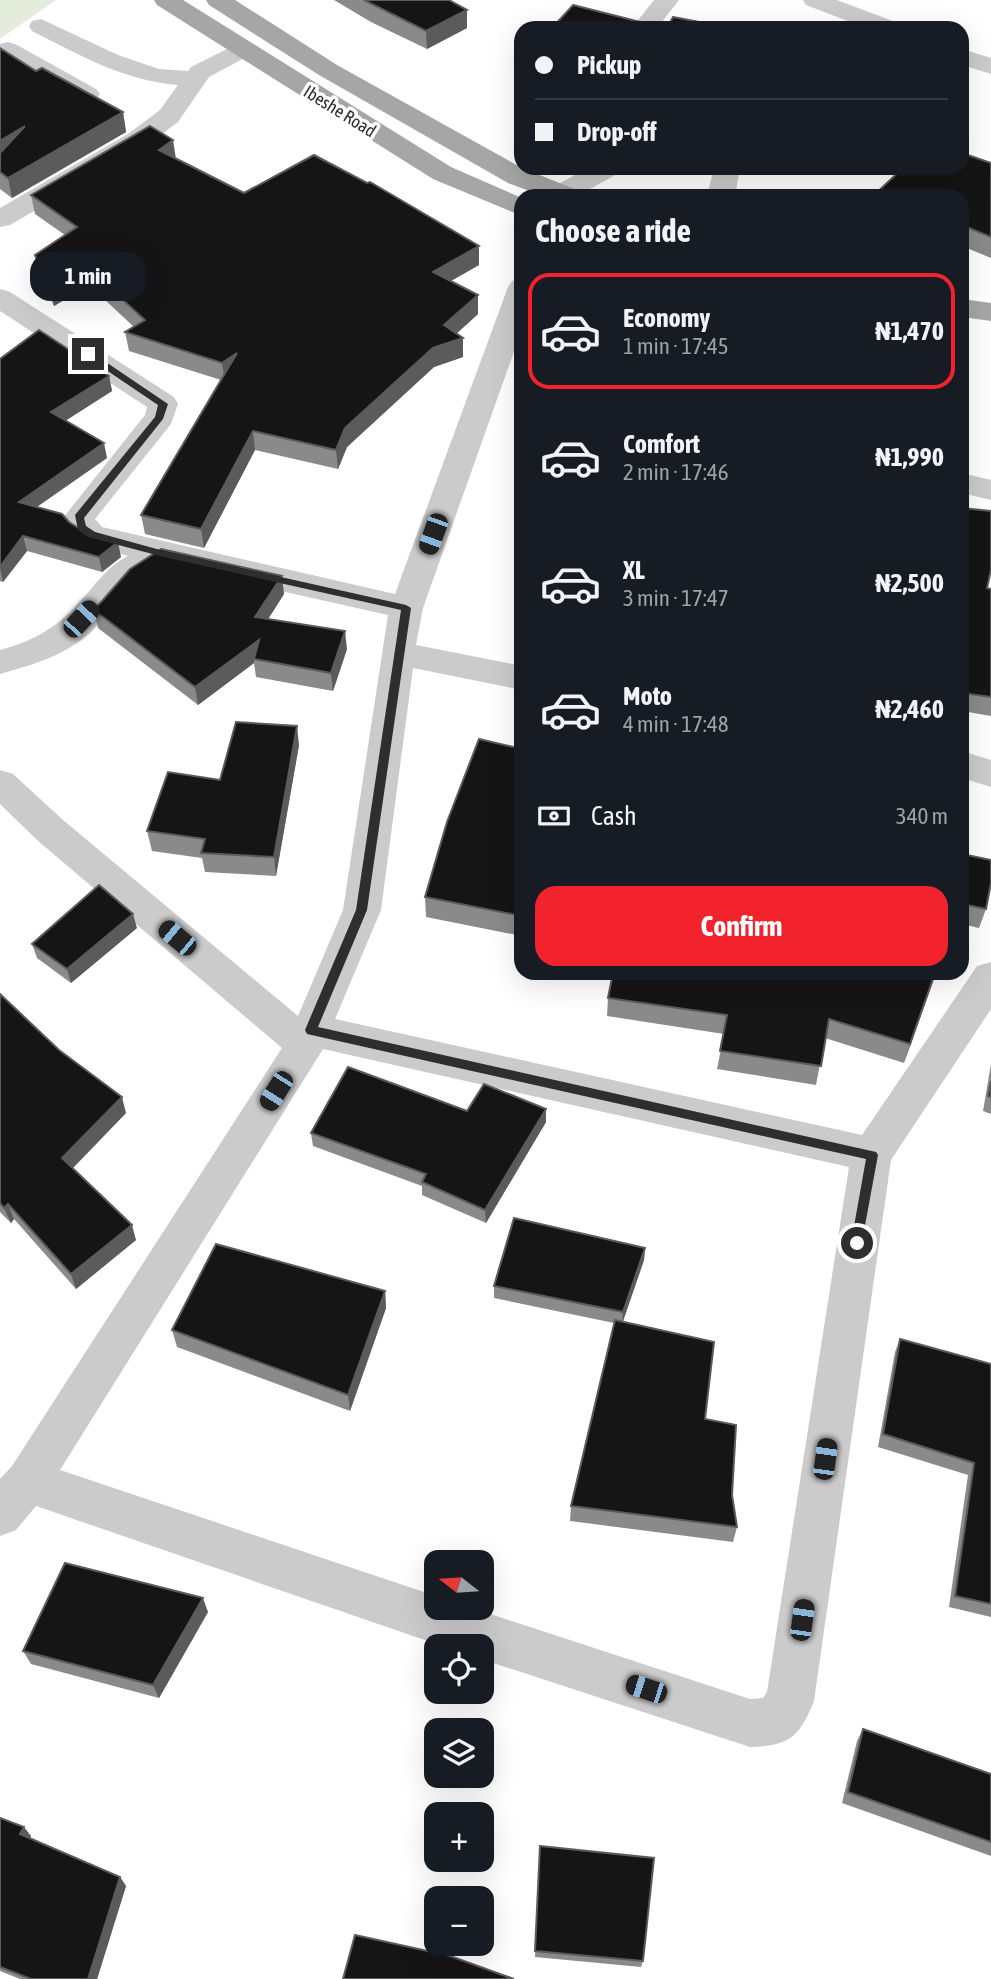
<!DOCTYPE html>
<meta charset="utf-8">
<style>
body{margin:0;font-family:"Asap Condensed",sans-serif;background:#20242c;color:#f1f3f6;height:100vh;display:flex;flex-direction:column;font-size:26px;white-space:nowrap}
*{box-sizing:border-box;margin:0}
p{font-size:23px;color:#9ea1a6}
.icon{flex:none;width:38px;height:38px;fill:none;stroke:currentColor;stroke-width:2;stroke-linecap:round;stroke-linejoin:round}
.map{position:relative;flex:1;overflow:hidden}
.side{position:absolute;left:514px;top:189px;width:455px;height:791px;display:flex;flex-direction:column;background:#171b24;border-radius:21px;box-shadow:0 7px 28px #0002}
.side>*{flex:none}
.top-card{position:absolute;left:514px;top:21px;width:455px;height:154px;border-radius:21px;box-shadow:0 7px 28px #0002;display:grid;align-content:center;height:154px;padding:0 21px;background:#171b24}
.needle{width:46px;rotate:287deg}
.fabs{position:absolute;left:424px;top:1550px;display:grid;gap:14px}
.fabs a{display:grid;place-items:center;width:70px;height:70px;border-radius:14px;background:#171b24;box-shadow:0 7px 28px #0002;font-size:35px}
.end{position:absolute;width:32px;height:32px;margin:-16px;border:9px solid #2e2e2e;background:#fff;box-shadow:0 0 0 4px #fff}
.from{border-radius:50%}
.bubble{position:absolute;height:49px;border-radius:21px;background:#171b24;box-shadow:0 7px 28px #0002;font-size:23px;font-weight:700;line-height:49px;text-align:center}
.car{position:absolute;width:21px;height:42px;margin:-21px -10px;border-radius:9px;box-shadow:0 0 5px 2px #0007;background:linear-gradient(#222 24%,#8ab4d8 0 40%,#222 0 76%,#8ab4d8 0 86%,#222 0)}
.top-card b{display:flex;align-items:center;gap:24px;height:66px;font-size:26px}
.top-card b+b{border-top:2px solid #363941}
.top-card i{width:18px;height:18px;background:#f1f3f6}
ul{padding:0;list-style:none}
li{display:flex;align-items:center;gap:21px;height:116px;margin:0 14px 10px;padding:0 7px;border:4px solid transparent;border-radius:21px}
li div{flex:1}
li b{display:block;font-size:26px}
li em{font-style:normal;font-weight:700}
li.current{border-color:#f2232d}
li>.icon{width:63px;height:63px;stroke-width:1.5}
h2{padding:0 21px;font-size:32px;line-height:84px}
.pay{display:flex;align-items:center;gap:18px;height:77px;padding:0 21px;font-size:26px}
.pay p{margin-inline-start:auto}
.primary-button{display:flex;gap:14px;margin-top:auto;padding:14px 21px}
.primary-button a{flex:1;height:80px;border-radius:21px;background:#f2232d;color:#fff;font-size:28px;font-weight:700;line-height:80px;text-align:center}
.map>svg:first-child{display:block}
.green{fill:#e4eddb}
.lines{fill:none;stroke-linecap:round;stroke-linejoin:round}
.minor{fill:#cbcbcb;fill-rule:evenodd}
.major{fill:#a6a6a6;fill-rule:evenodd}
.wall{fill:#8a8a8a}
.shaded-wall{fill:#5b5b5b}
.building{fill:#151515;stroke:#5b5b5b;stroke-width:2}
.route{fill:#2e2e2e}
.labels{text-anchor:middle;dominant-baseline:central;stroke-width:7;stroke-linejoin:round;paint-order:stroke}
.far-street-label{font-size:18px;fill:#2e2e2e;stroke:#fff}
</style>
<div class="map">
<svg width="991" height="1979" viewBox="0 0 991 1979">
<rect width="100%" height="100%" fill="#fff"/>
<path class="green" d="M 0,0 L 56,0 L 0,39 Z"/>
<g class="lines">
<g class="minor">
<path d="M 654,0 L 679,0 L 657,28 L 632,28 Z"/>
<path d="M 803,0 L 837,0 L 898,23 L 901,28 L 866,28 L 806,5 Z"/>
<path d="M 41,19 L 118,55 L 159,69 L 188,71 L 191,67 L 243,41 L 252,44 L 256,49 L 252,54 L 209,77 L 178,122 L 146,146 L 10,225 L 0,227 L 0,208 L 128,134 L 160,110 L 178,85 C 125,81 79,55 32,31 L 29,26 L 32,21 Z"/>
<path d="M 8,42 L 17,45 L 96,89 L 100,94 L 96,99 L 87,102 L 78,99 L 0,56 L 0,44 Z"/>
<path d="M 962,49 L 991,58 L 991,74 L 962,65 Z"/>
<path d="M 588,168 L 621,168 L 617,174 L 577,196 L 547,194 L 551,188 Z"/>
<path d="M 714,168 L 740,168 L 735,196 L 707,196 Z"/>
<path d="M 522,279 L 522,329 L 423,608 L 416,645 L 522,666 L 522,690 L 413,668 L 381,910 L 335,1019 L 862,1135 L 977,966 L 991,962 L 991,1009 L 891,1160 L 814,1701 C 799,1738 789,1746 750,1747 L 481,1659 L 481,1647 L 445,1647 L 36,1506 L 16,1530 L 0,1536 L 0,1479 L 12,1466 L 282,1048 L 37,840 L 0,804 L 0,770 L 13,774 L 63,820 L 298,1016 L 343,910 L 388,615 L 164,565 C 130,575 114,611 89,634 C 63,656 32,665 0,674 L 0,650 C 30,642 55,629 76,606 C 93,588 106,567 128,556 C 101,548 73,547 63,518 L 145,415 L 147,407 L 0,311 L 0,289 L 10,292 L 174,397 L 178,404 L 171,424 L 95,519 L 102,527 L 395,594 L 508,287 L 512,281 ZM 323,1049 L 849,1167 L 767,1692 L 763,1698 L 750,1699 L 472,1608 L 436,1608 L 436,1596 L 60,1470 Z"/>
<path d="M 962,473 L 991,480 L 991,500 L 962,493 Z"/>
<path d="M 962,751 L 991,760 L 991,787 L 962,778 Z"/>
</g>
<g class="major">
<path d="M 154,0 L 183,0 L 451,167 L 522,198 L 522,216 L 433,179 L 157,5 Z"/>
<path d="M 206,0 L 235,0 L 337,65 L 522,168 L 577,190 L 581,196 L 543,196 L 508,183 L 319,75 L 209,5 Z"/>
<path d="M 962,299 L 991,303 L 991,321 L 962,317 Z"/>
</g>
</g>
<g class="wall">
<path d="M 334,0 L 449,0 L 467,10 L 467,28 L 427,49 L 371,22 Z"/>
<path d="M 0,48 L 36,71 L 123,112 L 126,132 L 12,198 L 0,189 Z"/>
<path d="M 176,158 L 244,193 L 479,246 L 479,265 L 451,281 L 478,314 L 456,334 L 463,357 L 434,367 L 347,447 L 338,469 L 255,450 L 204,548 L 145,534 L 141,515 L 221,380 L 129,351 L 125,332 L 134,327 L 89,285 L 54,306 L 39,274 L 35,255 L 65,235 L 35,214 L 31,195 Z"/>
<path d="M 991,163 L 991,258 L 962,246 L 962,196 L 874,196 L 874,195 Z"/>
<path d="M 0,359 L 109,376 L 112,391 L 65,421 L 107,458 L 37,507 L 69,522 L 121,557 L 102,572 L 27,551 L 3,582 L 0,581 Z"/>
<path d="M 516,417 L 522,418 L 522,472 L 518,472 Z"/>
<path d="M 962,508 L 987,588 L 991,589 L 991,716 L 962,711 Z"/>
<path d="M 284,594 L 268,619 L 347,649 L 333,691 L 256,677 L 254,663 L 198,705 L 98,628 L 94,610 Z"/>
<path d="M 299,745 L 276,876 L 205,872 L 202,858 L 152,851 L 147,831 L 220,780 Z"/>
<path d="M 522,749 L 522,936 L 426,917 L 425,897 Z"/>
<path d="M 962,854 L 986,909 L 979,928 L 962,924 Z"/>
<path d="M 137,928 L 71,983 L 37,958 L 32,944 Z"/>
<path d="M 936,973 L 904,1063 L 825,1038 L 816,1085 L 717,1069 L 724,1034 L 607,1016 L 608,998 Z"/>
<path d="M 0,994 L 126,1113 L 73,1168 L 136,1240 L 76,1289 L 14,1219 L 11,1223 L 0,1212 Z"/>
<path d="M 991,1064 L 991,1114 L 983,1111 Z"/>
<path d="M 467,1111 L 546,1122 L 486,1223 L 422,1195 L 422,1186 L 313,1146 L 311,1133 Z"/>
<path d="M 645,1248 L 644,1260 L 623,1321 L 705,1419 L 732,1495 L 737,1527 L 733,1542 L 570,1521 L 571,1506 L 614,1323 L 494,1298 L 494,1286 Z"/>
<path d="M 385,1291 L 386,1308 L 350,1411 L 177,1347 L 172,1330 Z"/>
<path d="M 900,1339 L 991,1364 L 991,1617 L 949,1607 L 968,1475 L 878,1447 L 895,1352 Z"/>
<path d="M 208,1612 L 159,1698 L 31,1664 L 23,1651 Z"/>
<path d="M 863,1729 L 991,1774 L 991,1856 L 842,1803 L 857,1741 Z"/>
<path d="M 0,1818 L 31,1836 L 30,1839 L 120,1877 L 126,1886 L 97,1979 L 20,1979 L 0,1971 Z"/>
<path d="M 540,1846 L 643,1961 L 641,1967 L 535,1957 Z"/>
</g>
<g class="shaded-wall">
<path d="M 467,10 L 467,28 L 427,49 L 426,31 Z"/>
<path d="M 123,112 L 126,132 L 12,198 L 8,178 Z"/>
<path d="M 25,126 L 0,164 L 0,141 Z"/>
<path d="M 173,140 L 176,159 L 159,150 Z"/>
<path d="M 479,246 L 479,265 L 433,291 L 433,272 Z"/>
<path d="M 86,266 L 89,285 L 54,306 L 50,287 Z"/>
<path d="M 478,295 L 478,314 L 445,344 L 463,338 L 463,357 L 434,367 L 347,447 L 338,469 L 336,450 L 345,428 L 444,325 Z"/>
<path d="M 237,353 L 225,382 L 222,363 Z"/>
<path d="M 109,376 L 112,391 L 54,428 L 51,412 Z"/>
<path d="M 253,431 L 255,450 L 204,548 L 201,529 Z"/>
<path d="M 104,443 L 107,458 L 22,517 L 19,502 Z"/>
<path d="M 23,536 L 27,551 L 3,582 L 0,567 Z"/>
<path d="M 118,542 L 121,557 L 102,572 L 99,557 Z"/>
<path d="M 282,576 L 284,594 L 258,635 L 255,617 Z"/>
<path d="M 345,631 L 347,649 L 333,691 L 331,673 Z"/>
<path d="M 259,640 L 254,659 L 254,663 L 198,705 L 195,687 Z"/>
<path d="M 297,726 L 299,745 L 276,876 L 274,857 Z"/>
<path d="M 133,914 L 137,928 L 71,983 L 67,969 Z"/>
<path d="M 935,973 L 936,973 L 904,1063 L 910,1044 Z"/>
<path d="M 122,1097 L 126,1113 L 68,1173 L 62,1158 Z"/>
<path d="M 546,1109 L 546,1122 L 486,1223 L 485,1210 Z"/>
<path d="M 8,1204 L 14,1219 L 11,1223 L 4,1208 Z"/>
<path d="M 132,1225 L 136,1240 L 76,1289 L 71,1274 Z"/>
<path d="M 645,1248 L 644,1260 L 622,1324 L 623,1312 Z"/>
<path d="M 385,1291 L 386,1308 L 350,1411 L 348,1395 Z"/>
<path d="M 203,1598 L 208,1612 L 159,1698 L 153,1685 Z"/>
<path d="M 24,1827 L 31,1836 L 28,1844 L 20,1834 Z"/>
<path d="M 120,1877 L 126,1886 L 97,1979 L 88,1979 Z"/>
</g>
<g class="building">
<path d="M 364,0 L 449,0 L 467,10 L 426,31 Z"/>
<path d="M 573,5 L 664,28 L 552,28 Z"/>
<path d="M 673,17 L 720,26 L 719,28 L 667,28 Z"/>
<path d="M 0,48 L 36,71 L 42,68 L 123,112 L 8,178 L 0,172 L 0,153 L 25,126 L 0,141 Z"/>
<path d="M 150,126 L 173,140 L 159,150 L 244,193 L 314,155 L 367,183 L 370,182 L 479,246 L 433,272 L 478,295 L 444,325 L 463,338 L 433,348 L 345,428 L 336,450 L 253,431 L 201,529 L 141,515 L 237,353 L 222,363 L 125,332 L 145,320 L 86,266 L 50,287 L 35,255 L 77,227 L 31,195 Z"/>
<path d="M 962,153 L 991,163 L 991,237 L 962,225 L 962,196 L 877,196 L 874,195 L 903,168 L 962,168 Z"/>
<path d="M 39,330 L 109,376 L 51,412 L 104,443 L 19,502 L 62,514 L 69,522 L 85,532 L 118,542 L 99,557 L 23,536 L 0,567 L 0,359 Z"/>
<path d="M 516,417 L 522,418 L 522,454 L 518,453 Z"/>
<path d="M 962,508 L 991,511 L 991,570 L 987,588 L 991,589 L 991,697 L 962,693 Z"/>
<path d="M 161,549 L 282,576 L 255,617 L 345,631 L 331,673 L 254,659 L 259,640 L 195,687 L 94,610 L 130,569 Z"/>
<path d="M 236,722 L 297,726 L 274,857 L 201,853 L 205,839 L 147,831 L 168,772 L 220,780 Z"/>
<path d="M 479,739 L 522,749 L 522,916 L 425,897 L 447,822 Z"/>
<path d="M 962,854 L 991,860 L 991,883 L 986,909 L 962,904 Z"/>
<path d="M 99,885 L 133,914 L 67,969 L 32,944 Z"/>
<path d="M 613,973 L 935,973 L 910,1044 L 829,1019 L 821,1066 L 720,1051 L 727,1015 L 608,998 Z"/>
<path d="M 0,994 L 59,1050 L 122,1097 L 62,1158 L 132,1225 L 71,1274 L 8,1204 L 4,1208 L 0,1203 Z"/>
<path d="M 348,1067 L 467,1111 L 484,1084 L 546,1109 L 485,1210 L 422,1182 L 426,1174 L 311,1133 Z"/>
<path d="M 991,1081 L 991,1097 L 988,1096 Z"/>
<path d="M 514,1218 L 645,1248 L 623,1312 L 494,1286 Z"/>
<path d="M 216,1244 L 385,1291 L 348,1395 L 172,1330 Z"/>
<path d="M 615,1320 L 714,1342 L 705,1419 L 736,1425 L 732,1495 L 737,1527 L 571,1506 Z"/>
<path d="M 900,1339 L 991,1364 L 991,1604 L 955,1596 L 974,1463 L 883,1434 Z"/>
<path d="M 65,1563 L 203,1598 L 153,1685 L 23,1651 Z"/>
<path d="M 863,1729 L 991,1774 L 991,1842 L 848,1792 Z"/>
<path d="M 0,1818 L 24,1827 L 20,1834 L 120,1877 L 88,1979 L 31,1979 L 0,1967 Z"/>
<path d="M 540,1846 L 654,1858 L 643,1961 L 535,1951 Z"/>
<path d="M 355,1935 L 450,1956 L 514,1979 L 343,1979 Z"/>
</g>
<path class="route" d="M 84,352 L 91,352 L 168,404 L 163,419 L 84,518 L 86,526 L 95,532 L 164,551 L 406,605 L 411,608 L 367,910 L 318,1027 L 876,1152 L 878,1155 L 861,1247 L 857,1249 L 851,1243 L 866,1159 L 307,1034 L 305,1030 L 356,910 L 401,610 L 164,557 L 88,537 L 78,530 L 75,515 L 155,417 L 158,405 L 84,355 Z"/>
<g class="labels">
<g class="far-street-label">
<text transform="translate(340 111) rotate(32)">Ibeshe Road</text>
</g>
</g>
</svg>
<div class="fabs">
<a><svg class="needle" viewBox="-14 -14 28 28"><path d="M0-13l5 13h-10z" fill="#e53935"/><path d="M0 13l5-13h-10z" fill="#9ea1a6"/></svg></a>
<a><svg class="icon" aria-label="locate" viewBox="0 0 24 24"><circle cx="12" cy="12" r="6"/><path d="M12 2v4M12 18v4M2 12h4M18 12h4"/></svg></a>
<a><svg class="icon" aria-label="layers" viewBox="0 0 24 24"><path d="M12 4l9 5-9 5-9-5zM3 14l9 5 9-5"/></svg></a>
<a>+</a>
<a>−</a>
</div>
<i class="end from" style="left:857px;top:1243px"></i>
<i class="end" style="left:88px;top:354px"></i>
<div class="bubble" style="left:30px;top:252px;width:116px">1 min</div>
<i class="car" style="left:433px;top:534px;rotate:200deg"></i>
<i class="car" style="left:81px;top:619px;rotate:43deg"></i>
<i class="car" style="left:177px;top:938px;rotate:310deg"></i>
<i class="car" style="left:276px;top:1091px;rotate:212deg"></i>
<i class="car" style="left:825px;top:1459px;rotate:8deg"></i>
<i class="car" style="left:802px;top:1620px;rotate:8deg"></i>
<i class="car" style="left:646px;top:1689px;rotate:288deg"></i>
<div class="top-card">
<b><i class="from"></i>Pickup</b>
<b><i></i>Drop-off</b>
</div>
<section class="side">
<h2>Choose a ride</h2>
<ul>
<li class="current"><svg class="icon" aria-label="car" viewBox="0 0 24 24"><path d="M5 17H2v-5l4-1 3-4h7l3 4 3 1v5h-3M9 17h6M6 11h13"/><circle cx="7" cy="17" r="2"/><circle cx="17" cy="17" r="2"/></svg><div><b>Economy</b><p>1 min · 17:45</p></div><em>₦1,470</em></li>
<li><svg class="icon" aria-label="car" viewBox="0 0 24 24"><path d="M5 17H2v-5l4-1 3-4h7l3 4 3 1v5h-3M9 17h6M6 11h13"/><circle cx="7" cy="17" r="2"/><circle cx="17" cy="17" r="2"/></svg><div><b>Comfort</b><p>2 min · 17:46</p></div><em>₦1,990</em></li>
<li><svg class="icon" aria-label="car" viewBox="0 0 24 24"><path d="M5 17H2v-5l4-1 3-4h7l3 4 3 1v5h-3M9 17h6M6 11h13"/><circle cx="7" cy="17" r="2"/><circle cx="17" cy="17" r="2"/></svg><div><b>XL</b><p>3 min · 17:47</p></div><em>₦2,500</em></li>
<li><svg class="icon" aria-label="car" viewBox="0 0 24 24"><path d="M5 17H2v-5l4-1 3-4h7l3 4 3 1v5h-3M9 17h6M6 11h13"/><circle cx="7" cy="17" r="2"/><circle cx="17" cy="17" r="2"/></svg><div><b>Moto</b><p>4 min · 17:48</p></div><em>₦2,460</em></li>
</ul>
<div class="pay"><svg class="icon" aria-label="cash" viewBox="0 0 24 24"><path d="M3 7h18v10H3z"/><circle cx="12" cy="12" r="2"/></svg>Cash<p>340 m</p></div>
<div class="primary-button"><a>Confirm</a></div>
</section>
</div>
